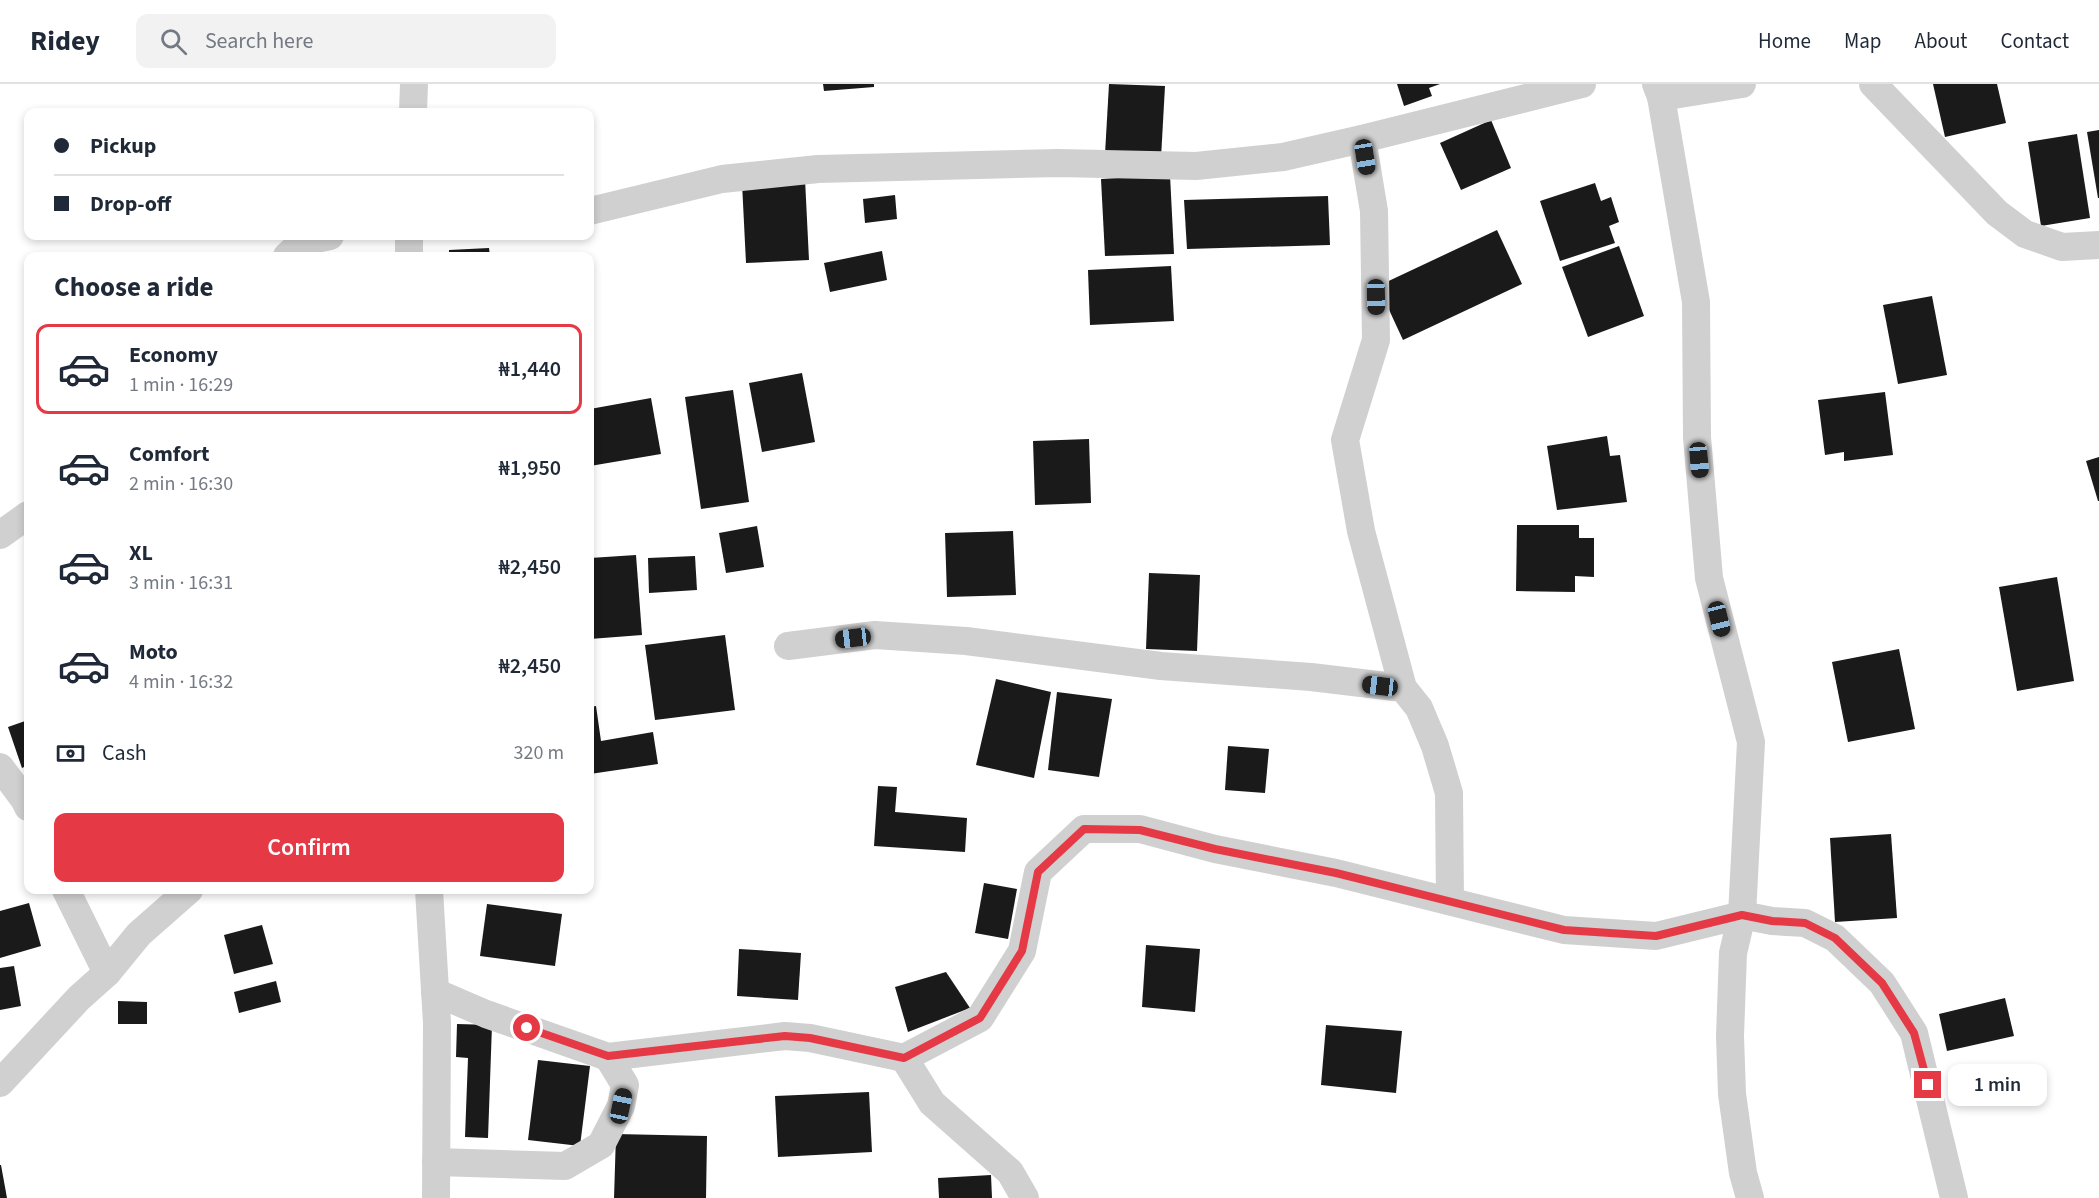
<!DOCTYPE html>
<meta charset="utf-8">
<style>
body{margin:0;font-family:"Source Sans 3",sans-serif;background:#f2f2f3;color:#1f2937;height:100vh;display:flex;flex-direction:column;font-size:22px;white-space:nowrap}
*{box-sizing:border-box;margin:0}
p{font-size:20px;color:#747a83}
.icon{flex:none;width:33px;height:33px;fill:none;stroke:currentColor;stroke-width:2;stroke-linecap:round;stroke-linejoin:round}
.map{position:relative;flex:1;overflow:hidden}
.side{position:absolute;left:24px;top:168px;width:570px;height:642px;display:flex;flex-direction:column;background:#fff;border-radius:12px;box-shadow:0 3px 9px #0003}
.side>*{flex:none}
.hud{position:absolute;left:24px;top:24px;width:570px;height:132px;border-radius:12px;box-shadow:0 3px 9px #0003;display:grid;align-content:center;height:132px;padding:0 30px;background:#fff}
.end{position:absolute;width:27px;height:27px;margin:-14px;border:8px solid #e63946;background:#fff;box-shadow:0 0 0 3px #fff}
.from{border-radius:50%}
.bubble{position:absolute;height:42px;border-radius:12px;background:#fff;box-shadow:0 3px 9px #0003;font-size:20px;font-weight:600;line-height:42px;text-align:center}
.car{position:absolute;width:18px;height:36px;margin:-18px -9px;border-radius:8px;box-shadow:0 0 4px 2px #0007;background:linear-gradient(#222 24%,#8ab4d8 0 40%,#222 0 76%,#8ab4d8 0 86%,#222 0)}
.hud b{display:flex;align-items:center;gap:21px;height:57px;font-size:22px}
.hud b+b{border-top:2px solid #e0e1e3}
.hud i{width:15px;height:15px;background:#1f2937}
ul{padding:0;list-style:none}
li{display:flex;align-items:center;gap:18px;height:90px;margin:0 12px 9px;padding:0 18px;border:3px solid transparent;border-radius:12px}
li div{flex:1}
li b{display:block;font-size:22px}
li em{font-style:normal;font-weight:600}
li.active{border-color:#e63946}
li>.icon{width:54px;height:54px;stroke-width:1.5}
h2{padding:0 30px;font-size:27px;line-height:72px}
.pay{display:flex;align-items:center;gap:15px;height:66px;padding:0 30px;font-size:22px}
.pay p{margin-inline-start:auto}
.cta{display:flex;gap:12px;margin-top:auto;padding:12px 30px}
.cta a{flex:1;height:69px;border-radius:12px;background:#e63946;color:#fff;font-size:24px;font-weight:600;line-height:69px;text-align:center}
header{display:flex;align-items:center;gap:36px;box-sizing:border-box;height:84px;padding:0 30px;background:#fff;border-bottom:2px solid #e0e1e3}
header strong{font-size:28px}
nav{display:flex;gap:33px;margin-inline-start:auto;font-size:21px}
.search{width:420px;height:54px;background:#f2f2f3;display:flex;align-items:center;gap:15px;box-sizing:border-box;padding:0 21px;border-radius:12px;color:#747a83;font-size:22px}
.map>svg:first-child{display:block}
.building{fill:#1a1a1a}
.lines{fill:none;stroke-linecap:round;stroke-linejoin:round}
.minor{stroke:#d0d0d0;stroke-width:28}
.route{stroke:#e63946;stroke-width:8}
</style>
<header>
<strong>Ridey</strong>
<div class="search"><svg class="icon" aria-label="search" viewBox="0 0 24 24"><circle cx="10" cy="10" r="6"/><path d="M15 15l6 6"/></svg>Search here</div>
<nav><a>Home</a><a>Map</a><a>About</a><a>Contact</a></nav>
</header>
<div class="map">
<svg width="2099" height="1114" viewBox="0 0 2099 1114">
<rect width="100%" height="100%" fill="#fff"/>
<g class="building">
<path d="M 823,0 L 874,0 L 874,3 L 824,7 Z"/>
<path d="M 1109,0 L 1165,2 L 1161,74 L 1105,70 Z"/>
<path d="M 1397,0 L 1440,0 L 1429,4 L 1432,12 L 1404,22 Z"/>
<path d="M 1933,0 L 1997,0 L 2006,39 L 1945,53 Z"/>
<path d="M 1491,36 L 1511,84 L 1461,106 L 1440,59 Z"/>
<path d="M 2099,46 L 2099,114 L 2098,114 L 2087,48 Z"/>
<path d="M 2077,50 L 2090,134 L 2041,142 L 2028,58 Z"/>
<path d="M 1170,91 L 1174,170 L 1105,172 L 1101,95 Z"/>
<path d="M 805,95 L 809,176 L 746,179 L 742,99 Z"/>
<path d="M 1595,99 L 1601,117 L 1611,113 L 1619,138 L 1609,142 L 1615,159 L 1560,177 L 1540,117 Z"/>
<path d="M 895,111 L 897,135 L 865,139 L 863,115 Z"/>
<path d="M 1328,112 L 1330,161 L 1187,165 L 1184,116 Z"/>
<path d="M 1497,146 L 1522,200 L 1403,256 L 1378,202 Z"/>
<path d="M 1619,162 L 1644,232 L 1588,253 L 1562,183 Z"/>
<path d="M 489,164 L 490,172 L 449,172 L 449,166 Z"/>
<path d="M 882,167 L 887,196 L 830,208 L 824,179 Z"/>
<path d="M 1171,182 L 1174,237 L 1090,241 L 1088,186 Z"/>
<path d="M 1932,212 L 1947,291 L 1898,300 L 1883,221 Z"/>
<path d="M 802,289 L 815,358 L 762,368 L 749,299 Z"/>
<path d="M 733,306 L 749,418 L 701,425 L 685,313 Z"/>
<path d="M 1885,308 L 1893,371 L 1844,377 L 1844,368 L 1825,371 L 1818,316 Z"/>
<path d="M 651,314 L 661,370 L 590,382 L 590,325 Z"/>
<path d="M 1607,352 L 1610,372 L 1620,371 L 1627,418 L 1557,426 L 1547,362 Z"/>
<path d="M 1089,355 L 1091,419 L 1035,421 L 1033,357 Z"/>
<path d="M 2099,373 L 2099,417 L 2098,417 L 2086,377 Z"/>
<path d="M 1517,441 L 1579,441 L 1579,454 L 1594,454 L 1594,493 L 1575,492 L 1575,508 L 1516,507 Z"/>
<path d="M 757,442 L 764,483 L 726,489 L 719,449 Z"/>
<path d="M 1013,447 L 1016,511 L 947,513 L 945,449 Z"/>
<path d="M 636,471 L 642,551 L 590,555 L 590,474 Z"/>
<path d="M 695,472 L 697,506 L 649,509 L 648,474 Z"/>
<path d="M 1149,489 L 1200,491 L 1197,567 L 1146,565 Z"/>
<path d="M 2057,493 L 2074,597 L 2017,607 L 1999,503 Z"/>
<path d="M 725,551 L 735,626 L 655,636 L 645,561 Z"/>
<path d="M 1899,565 L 1915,645 L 1848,658 L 1832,578 Z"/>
<path d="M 996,595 L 1051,608 L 1034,694 L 976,681 Z"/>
<path d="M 1057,608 L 1112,615 L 1099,693 L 1048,686 Z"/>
<path d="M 596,622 L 601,657 L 653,648 L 658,680 L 590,690 L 590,623 Z"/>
<path d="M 28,636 L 28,681 L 22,684 L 8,643 Z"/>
<path d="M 1228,662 L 1269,665 L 1265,709 L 1225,706 Z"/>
<path d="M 878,702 L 897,703 L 895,728 L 967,734 L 965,768 L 874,762 Z"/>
<path d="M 1891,750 L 1897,834 L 1835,838 L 1830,754 Z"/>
<path d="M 984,799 L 1017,805 L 1008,855 L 975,849 Z"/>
<path d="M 29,819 L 41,862 L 0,874 L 0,827 Z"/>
<path d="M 487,820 L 562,830 L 555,882 L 480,872 Z"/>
<path d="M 262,841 L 273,880 L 234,890 L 224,851 Z"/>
<path d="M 1146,861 L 1200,865 L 1195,928 L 1142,923 Z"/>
<path d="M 739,865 L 801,869 L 798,916 L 737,912 Z"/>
<path d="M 14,882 L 21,922 L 0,926 L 0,884 Z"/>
<path d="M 946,888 L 970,924 L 908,948 L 895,903 Z"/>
<path d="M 276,897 L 281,918 L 239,929 L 234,908 Z"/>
<path d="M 2005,914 L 2014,952 L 1947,967 L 1939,930 Z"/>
<path d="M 118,917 L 147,918 L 147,940 L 118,940 Z"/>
<path d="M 457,940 L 492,941 L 488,1054 L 465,1053 L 468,974 L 456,973 Z"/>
<path d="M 1326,941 L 1402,947 L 1396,1009 L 1321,1001 Z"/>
<path d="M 538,976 L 590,982 L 580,1062 L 528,1056 Z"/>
<path d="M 869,1008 L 872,1068 L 778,1073 L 775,1012 Z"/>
<path d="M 616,1050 L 707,1052 L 706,1114 L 614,1114 Z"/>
<path d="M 0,1081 L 1,1081 L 7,1114 L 0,1114 Z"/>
<path d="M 991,1091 L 992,1114 L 939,1114 L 938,1094 Z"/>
</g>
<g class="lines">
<g class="minor">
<path d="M 1656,0 L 1661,13 L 1696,218 L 1697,353 L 1709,494 L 1751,658 L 1742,831 L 1733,869 L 1730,952 L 1732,1010 L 1743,1089 L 1750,1114"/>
<path d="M 1873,0 L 1997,129 L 2025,150 L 2062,163 L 2099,161"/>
<path d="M 1661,13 L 1742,0"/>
<path d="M 413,28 L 414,0"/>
<path d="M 1362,55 L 1374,127 L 1376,256 L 1345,356 L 1361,447 L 1403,604"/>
<path d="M 590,127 L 722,95 L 818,85 L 1058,79 L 1196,82 L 1283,73 L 1362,55 L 1582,0"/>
<path d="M 409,152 L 409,172"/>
<path d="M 287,172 L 302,158 L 330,152"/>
<path d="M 0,451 L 28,431"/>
<path d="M 788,562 L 875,551 L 966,557 L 1161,582 L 1311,593 L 1403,604 L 1419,624 L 1435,662 L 1449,709 L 1450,817"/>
<path d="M 0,683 L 24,715 L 28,723"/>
<path d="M 66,806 L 107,889"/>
<path d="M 429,806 L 437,939 L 436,1114"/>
<path d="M 435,908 L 486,930 L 608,973 L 785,952 L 810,954 L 904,974 L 980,934 L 1022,867 L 1038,788 L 1084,745 L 1140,745 L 1215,765 L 1336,789 L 1564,846 L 1656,852 L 1742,831 L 1772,837 L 1805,839 L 1835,854 L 1882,899 L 1914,949 L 1954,1114"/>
<path d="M 904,974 L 932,1019 L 1010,1088 L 1025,1114"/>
<path d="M 0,999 L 79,914 L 107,889 L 139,850 L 189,806"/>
<path d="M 436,1078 L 565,1082 L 601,1061 L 621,1022 L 625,1001 L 608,973"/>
</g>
</g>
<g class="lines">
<path class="route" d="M 527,944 L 608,972 L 785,952 L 810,954 L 904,974 L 980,934 L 1022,867 L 1038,788 L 1084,745 L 1140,746 L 1215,765 L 1336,789 L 1564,846 L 1656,852 L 1742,831 L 1772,837 L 1805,839 L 1835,854 L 1882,899 L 1914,949 L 1928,1001"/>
</g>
</svg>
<i class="end from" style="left:527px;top:944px"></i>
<i class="end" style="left:1928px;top:1001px"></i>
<div class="bubble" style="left:1948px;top:980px;width:99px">1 min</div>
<i class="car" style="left:1365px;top:73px;rotate:171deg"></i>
<i class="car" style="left:1376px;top:213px;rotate:179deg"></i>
<i class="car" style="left:1699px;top:376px;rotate:175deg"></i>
<i class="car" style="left:1719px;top:535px;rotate:166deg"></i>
<i class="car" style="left:853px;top:554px;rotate:263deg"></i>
<i class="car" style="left:1380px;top:602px;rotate:277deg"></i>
<i class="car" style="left:621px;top:1022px;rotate:12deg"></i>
<div class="hud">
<b><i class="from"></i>Pickup</b>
<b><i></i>Drop-off</b>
</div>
<section class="side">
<h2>Choose a ride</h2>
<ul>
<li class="active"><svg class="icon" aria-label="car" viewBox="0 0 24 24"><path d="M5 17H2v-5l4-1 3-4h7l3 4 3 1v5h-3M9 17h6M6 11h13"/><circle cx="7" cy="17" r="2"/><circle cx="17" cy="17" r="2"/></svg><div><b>Economy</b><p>1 min · 16:29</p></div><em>₦1,440</em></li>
<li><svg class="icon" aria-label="car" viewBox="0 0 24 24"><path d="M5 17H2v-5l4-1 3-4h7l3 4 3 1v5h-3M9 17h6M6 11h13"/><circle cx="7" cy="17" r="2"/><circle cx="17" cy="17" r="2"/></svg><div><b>Comfort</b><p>2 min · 16:30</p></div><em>₦1,950</em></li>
<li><svg class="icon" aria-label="car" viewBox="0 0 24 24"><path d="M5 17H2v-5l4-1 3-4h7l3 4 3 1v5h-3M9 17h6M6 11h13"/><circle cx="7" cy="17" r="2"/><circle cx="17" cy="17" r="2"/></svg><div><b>XL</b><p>3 min · 16:31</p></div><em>₦2,450</em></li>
<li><svg class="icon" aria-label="car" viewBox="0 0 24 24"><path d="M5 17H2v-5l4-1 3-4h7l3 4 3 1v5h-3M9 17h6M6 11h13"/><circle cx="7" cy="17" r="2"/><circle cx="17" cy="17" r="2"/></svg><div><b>Moto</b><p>4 min · 16:32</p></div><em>₦2,450</em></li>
</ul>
<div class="pay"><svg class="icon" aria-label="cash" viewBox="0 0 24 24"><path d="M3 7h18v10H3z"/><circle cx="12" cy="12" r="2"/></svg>Cash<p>320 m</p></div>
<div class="cta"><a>Confirm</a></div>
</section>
</div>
